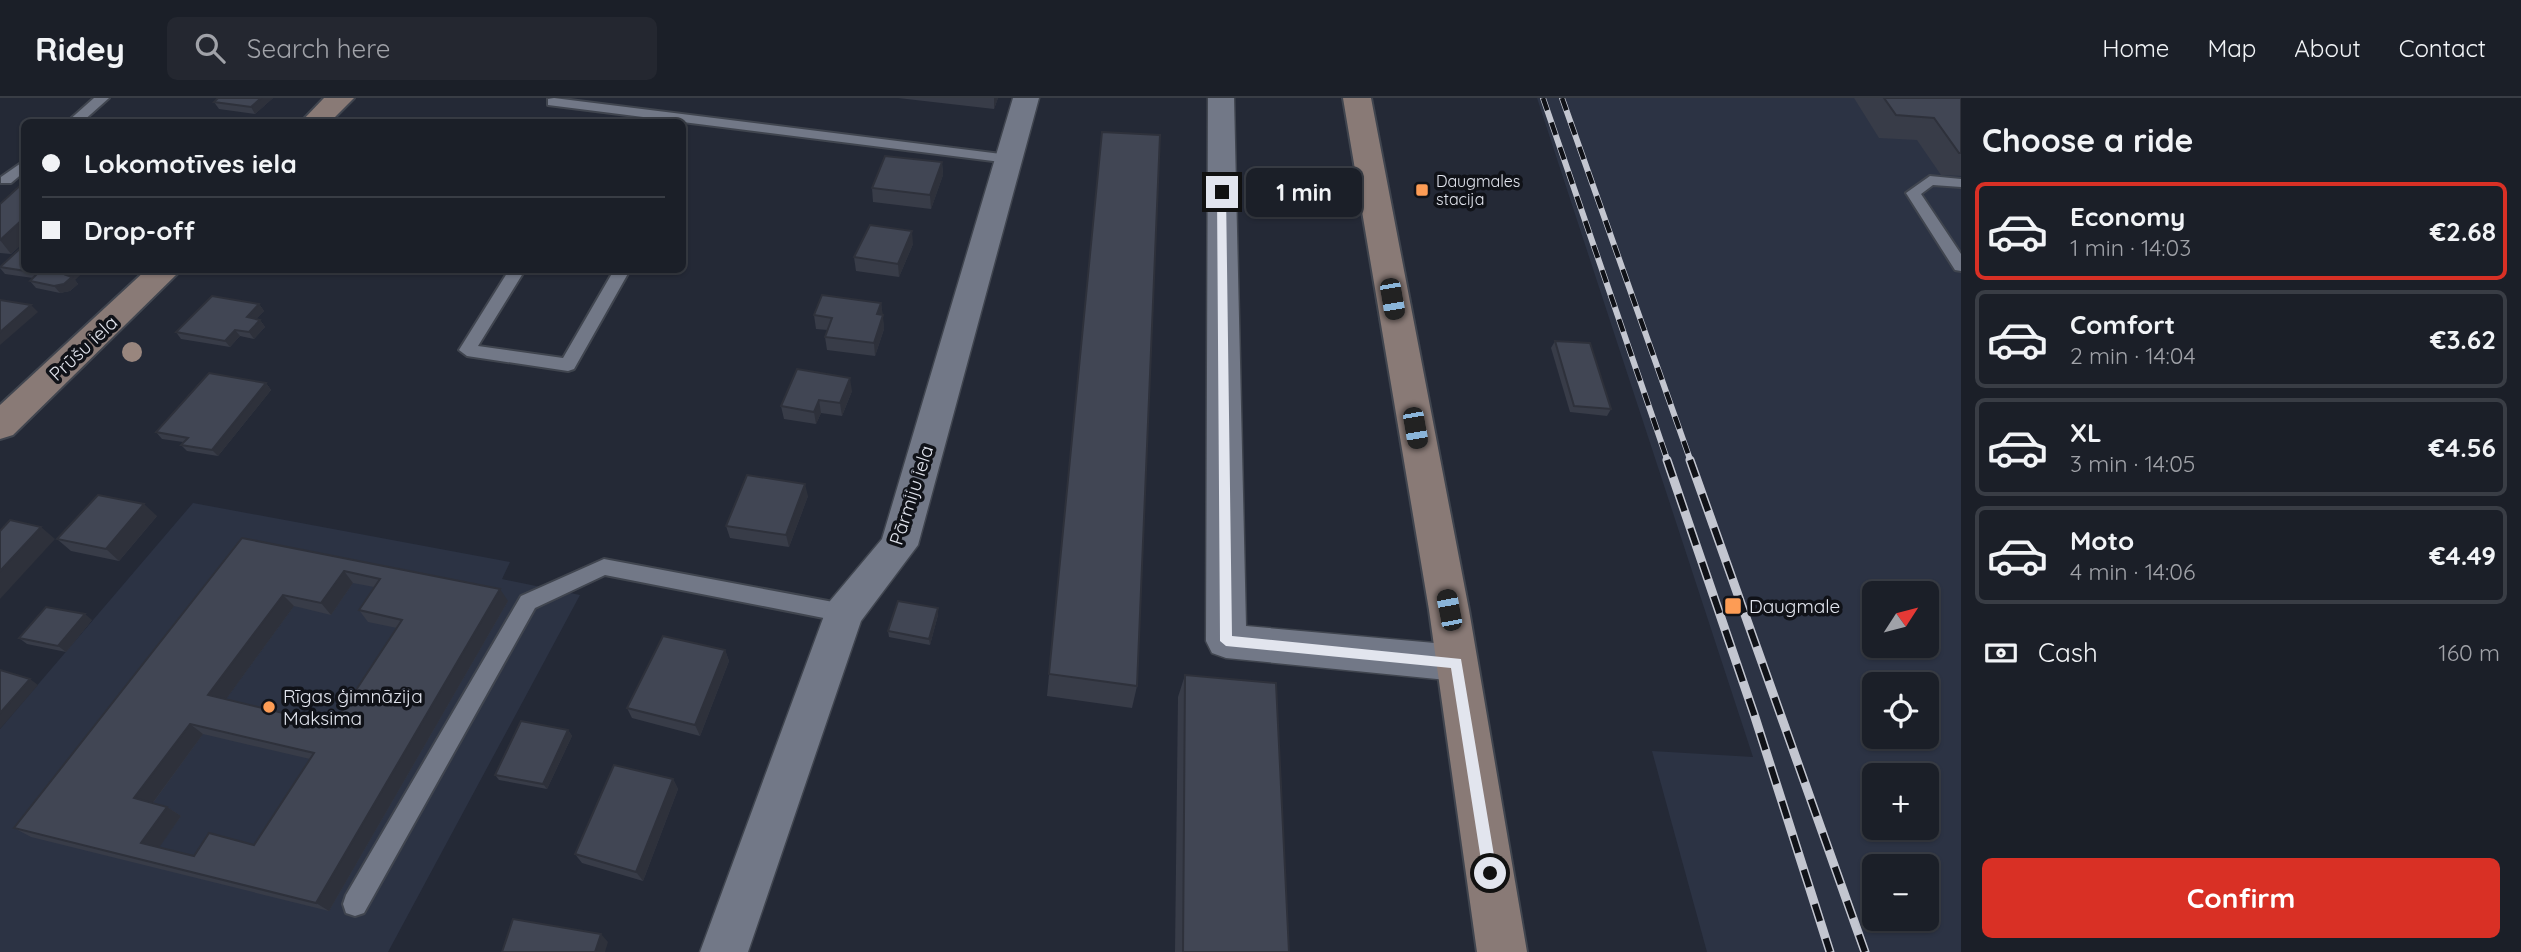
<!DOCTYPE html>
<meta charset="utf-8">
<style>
body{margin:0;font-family:Quicksand,sans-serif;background:#242730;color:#f1f3f6;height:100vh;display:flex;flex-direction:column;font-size:26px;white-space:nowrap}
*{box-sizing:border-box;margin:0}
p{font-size:23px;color:#a0a2a8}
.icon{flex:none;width:38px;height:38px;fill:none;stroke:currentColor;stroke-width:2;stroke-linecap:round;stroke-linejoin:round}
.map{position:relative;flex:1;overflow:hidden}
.drawer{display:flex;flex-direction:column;background:#1b1f28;width:560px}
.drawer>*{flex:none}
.guide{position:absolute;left:21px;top:21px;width:665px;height:154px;border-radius:10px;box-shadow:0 2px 5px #0004,0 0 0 2px #393d45;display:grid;align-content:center;height:154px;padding:0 21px;background:#1b1f28}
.needle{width:46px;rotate:54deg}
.tools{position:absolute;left:1862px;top:483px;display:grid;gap:14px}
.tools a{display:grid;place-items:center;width:77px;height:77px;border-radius:10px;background:#1b1f28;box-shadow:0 2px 5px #0004,0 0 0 2px #393d45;font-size:35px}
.end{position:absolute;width:32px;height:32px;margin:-16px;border:9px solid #e2e5ee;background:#111;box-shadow:0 0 0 4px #111}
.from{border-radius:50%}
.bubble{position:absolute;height:49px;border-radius:10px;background:#1b1f28;box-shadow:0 2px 5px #0004,0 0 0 2px #393d45;font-size:23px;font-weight:800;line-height:49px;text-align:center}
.car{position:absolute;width:21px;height:42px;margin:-21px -10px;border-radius:9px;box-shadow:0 0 5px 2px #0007;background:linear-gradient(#222 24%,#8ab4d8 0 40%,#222 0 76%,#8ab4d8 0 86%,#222 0)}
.guide b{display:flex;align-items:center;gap:24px;height:66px;font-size:26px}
.guide b+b{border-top:2px solid #393d45}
.guide i{width:18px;height:18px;background:#f1f3f6}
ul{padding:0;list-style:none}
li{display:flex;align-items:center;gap:21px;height:98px;margin:0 14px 10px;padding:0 7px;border:4px solid #393d45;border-radius:10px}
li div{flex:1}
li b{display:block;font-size:26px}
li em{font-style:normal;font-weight:800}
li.active{border-color:#d93025}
li>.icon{width:63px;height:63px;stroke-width:1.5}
h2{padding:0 21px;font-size:32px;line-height:84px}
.pay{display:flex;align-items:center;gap:18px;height:77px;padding:0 21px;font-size:26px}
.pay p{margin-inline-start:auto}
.primary-button{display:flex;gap:14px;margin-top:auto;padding:14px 21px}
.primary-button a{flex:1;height:80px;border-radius:10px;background:#d93025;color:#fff;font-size:28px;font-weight:800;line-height:80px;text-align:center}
header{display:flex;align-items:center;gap:42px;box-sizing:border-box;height:98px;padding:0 35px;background:#1b1f28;border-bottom:2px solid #393d45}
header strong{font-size:33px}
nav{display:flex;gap:38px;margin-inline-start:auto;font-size:24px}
.search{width:490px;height:63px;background:#242730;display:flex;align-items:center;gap:18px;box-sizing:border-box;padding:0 24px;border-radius:10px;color:#a0a2a8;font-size:26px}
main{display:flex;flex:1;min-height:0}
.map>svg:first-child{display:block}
.built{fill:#2c3344;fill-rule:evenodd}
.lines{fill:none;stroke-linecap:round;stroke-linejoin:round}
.lane-casing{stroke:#40454f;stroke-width:4}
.street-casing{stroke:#40454f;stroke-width:3}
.secondary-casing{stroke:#40454f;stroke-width:4}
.lane{fill:#727887;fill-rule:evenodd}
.street{fill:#727887;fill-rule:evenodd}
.secondary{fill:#897a76;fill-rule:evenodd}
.rail-far1-casing{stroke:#c3c6d0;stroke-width:6}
.rail-casing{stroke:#c3c6d0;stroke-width:9}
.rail-far1{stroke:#101218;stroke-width:4.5;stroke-dasharray:13;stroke-linecap:butt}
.rail{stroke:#101218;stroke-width:6;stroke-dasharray:18;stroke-linecap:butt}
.tree{fill:#99867e}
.wall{fill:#383c48;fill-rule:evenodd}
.shaded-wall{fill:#2e313b}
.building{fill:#414654;stroke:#2e313b;stroke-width:2;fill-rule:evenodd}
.route{fill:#e2e5ee}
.poi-dot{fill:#fd9c55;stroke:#101218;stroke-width:2.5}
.labels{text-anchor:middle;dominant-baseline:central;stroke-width:7;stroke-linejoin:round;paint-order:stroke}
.far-poi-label{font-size:16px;fill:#e2e5ee;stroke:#101218;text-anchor:start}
.street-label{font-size:19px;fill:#e2e5ee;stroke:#101218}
.poi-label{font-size:19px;fill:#e2e5ee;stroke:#101218;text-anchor:start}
</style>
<header>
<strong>Ridey</strong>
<div class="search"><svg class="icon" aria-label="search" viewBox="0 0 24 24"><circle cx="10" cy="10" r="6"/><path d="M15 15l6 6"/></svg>Search here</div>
<nav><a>Home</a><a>Map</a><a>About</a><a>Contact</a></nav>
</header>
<main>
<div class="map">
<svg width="1961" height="854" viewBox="0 0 1961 854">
<rect width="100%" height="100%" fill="#242936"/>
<g class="built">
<path d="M 1537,0 L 1961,0 L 1961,854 L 1707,854 L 1652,653 L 1753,659 ZM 1874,495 L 1927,495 L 1927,548 L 1874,548 ZM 1874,586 L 1927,586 L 1927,639 L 1874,639 ZM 1874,677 L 1927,677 L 1927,730 L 1874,730 ZM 1874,768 L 1927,768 L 1927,821 L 1874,821 Z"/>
<path d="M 193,405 L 510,464 L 502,481 L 580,497 L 388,854 L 0,854 L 0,631 Z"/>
</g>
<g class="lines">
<g class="lane-casing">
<g id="lane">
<path d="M 94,0 L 109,0 L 82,24 L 67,24 Z"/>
<path d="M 554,0 L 1009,57 L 1016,61 L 1009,65 L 548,7 L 548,1 Z"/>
<path d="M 24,63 L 24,74 L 11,85 L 1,85 L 1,79 Z"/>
<path d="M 1930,78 L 1961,81 L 1961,89 L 1933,87 L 1921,96 L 1961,156 L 1961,173 L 1955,172 L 1906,95 Z"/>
<path d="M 509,172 L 525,172 L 478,248 L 563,260 L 614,172 L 630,172 L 574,271 L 568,273 L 467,258 L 459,252 Z"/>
<path d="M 604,461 L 844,506 L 851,509 L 854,515 L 851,521 L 844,524 L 605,477 L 535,510 L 364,815 L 355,818 L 346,815 L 343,806 L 346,797 L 521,498 Z"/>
</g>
</g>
<g class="street-casing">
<g id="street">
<path d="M 1013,0 L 1039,0 L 918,447 L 861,523 L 748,854 L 700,854 L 825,515 L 830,503 L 882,441 Z"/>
<path d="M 1208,0 L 1234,0 L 1246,528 L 1457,547 L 1471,553 L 1477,565 L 1471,577 L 1457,583 L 1226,560 L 1212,555 L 1206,543 Z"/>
</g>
</g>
<g class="secondary-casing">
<g id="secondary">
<path d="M 324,0 L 354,0 L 330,24 L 301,24 Z"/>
<path d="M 1343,0 L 1371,0 L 1469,512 L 1527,854 L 1477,854 L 1429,512 Z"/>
<path d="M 146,172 L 181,172 L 13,337 L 0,341 L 0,307 Z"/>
</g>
</g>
<use href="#lane" class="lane"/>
<use href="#street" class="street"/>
<use href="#secondary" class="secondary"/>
<g class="rail-far1-casing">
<g id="rail-far1">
<path d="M 1543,0 L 1668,364"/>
<path d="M 1562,0 L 1691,364"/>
</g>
</g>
<g class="rail-casing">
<g id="rail">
<path d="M 1667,362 L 1754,616 L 1830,854"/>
<path d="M 1690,362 L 1865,854"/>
</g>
</g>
<use href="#rail-far1" class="rail-far1"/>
<use href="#rail" class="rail"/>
</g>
<circle class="tree" cx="132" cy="254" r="10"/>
<g class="wall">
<path d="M 218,0 L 273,0 L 255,16 L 219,11 L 214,4 Z"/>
<path d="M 898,0 L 998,0 L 994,11 Z"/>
<path d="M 1854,0 L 1961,0 L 1961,78 L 1941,77 L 1917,42 L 1879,40 Z"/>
<path d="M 1102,34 L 1137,588 L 1132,610 L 1047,598 Z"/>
<path d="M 942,64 L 943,77 L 931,111 L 873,104 L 872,90 Z"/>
<path d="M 24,84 L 24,144 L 11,156 L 0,155 L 0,106 Z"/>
<path d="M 913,146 L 899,179 L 856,173 L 854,159 Z"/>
<path d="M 0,168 L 75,182 L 78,186 L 70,193 L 60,195 L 36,190 L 30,183 L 33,180 L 5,176 L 0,170 Z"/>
<path d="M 881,205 L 884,231 L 875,258 L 827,252 L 825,239 L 828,232 L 816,231 L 814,217 Z"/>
<path d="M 259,206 L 264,213 L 256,221 L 260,222 L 265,229 L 254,241 L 240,238 L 230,249 L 181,241 L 176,234 Z"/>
<path d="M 1555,243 L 1611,311 L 1607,318 L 1570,314 L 1551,250 Z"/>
<path d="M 266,285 L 271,292 L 218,358 L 187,353 L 181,347 L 183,344 L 162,341 L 156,334 Z"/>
<path d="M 852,293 L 842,318 L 821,315 L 816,326 L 784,321 L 781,308 Z"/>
<path d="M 808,398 L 789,449 L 730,440 L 726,428 Z"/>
<path d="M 157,418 L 119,463 L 71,453 L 57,441 Z"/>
<path d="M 242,440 L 508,503 L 329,813 L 31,739 L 14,730 ZM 353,485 L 374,489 L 359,512 L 368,524 L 397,530 L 333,627 L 226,601 L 294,508 L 331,517 ZM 203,636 L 310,661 L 254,747 L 194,758 L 159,749 L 181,718 L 167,709 L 153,705 Z"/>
<path d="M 938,517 L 930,547 L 889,539 L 888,533 Z"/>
<path d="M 92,522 L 66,554 L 27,546 L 19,540 Z"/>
<path d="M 725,552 L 729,563 L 700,638 L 632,620 L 627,610 Z"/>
<path d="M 1185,577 L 1289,854 L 1175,854 L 1178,599 Z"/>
<path d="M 568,632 L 572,638 L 547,691 L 499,682 L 495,677 Z"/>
<path d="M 673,681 L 678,691 L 643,783 L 582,765 L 575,756 Z"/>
</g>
<g class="shaded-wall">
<path d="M 261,0 L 273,0 L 255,16 L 251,9 Z"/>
<path d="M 994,0 L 998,0 L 994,11 Z"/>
<path d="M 942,64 L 943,77 L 931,111 L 930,97 Z"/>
<path d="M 24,120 L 24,144 L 11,156 L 0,142 Z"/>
<path d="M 912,133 L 913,146 L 899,179 L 898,166 Z"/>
<path d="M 73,172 L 86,172 L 75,182 L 78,186 L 70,193 L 60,195 L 54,188 Z"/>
<path d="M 881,205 L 883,218 L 877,216 Z"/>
<path d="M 259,206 L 264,213 L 252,226 L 247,219 Z"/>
<path d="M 31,207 L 38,214 L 0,247 L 0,234 Z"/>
<path d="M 883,217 L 884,231 L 875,258 L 874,245 Z"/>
<path d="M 260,222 L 265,229 L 254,241 L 249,234 Z"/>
<path d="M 235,232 L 240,238 L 230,249 L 225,243 Z"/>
<path d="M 850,280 L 852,293 L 842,318 L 840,305 Z"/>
<path d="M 266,285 L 271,292 L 218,358 L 212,352 Z"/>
<path d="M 819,302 L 821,315 L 816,326 L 814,314 Z"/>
<path d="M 805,386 L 808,398 L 789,449 L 786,437 Z"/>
<path d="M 144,406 L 157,418 L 119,463 L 106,451 Z"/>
<path d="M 41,429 L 55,441 L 0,501 L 0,473 Z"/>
<path d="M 344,473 L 353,485 L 331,517 L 321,505 Z"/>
<path d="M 500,491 L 508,503 L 329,813 L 316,805 Z"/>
<path d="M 283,497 L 294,508 L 221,608 L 208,597 Z"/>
<path d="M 938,510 L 938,517 L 930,547 L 929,541 Z"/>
<path d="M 85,516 L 92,522 L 66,554 L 58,548 Z"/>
<path d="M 725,552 L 729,563 L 700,638 L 695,627 Z"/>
<path d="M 30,581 L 38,587 L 0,631 L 0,615 Z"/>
<path d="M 190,626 L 203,636 L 149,710 L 134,700 Z"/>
<path d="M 568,632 L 572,638 L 547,691 L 543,686 Z"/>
<path d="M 673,681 L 678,691 L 643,783 L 636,774 Z"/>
<path d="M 167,709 L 181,718 L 156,754 L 141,745 Z"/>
<path d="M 601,836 L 608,844 L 605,854 L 595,854 Z"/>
</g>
<g class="building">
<path d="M 218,0 L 261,0 L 251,9 L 214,4 Z"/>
<path d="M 1884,0 L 1961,0 L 1961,55 L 1959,55 L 1934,20 L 1896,17 Z"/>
<path d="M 1102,34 L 1160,37 L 1137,588 L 1049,576 Z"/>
<path d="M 885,58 L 942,64 L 930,97 L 872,90 Z"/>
<path d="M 24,84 L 24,120 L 0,142 L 0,106 Z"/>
<path d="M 870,127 L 912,133 L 898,166 L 854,159 Z"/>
<path d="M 24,147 L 24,172 L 73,172 L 66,177 L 72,179 L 64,186 L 54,188 L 30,183 L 38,175 L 0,169 Z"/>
<path d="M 822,197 L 881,205 L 877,216 L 883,217 L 874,245 L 825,239 L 832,220 L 814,217 Z"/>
<path d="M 212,198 L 259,206 L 247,219 L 260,222 L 249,234 L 235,232 L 225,243 L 176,234 Z"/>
<path d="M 0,202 L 31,207 L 0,234 Z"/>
<path d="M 1555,243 L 1590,245 L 1611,311 L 1574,308 Z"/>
<path d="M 797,271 L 850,280 L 840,305 L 819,302 L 814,314 L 781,308 Z"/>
<path d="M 209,275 L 266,285 L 212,352 L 181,347 L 188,340 L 156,334 Z"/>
<path d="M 747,377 L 805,386 L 786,437 L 726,428 Z"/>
<path d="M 98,397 L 144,406 L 106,451 L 57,441 Z"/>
<path d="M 10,422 L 41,429 L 0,473 L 0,433 Z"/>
<path d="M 242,440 L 500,491 L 316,805 L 14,730 ZM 344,473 L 380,481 L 359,512 L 402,522 L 333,627 L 208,597 L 283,497 L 321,505 ZM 190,626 L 314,655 L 254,747 L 209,735 L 194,758 L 141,745 L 167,709 L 134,700 Z"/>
<path d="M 898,503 L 938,510 L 929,541 L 888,533 Z"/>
<path d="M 46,509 L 85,516 L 58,548 L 19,540 Z"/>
<path d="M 663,538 L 725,552 L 695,627 L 627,610 Z"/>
<path d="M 0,572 L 30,581 L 0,615 Z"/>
<path d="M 1185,577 L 1276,585 L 1289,854 L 1183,854 Z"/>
<path d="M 521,623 L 568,632 L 543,686 L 495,677 Z"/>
<path d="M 614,667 L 673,681 L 636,774 L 575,756 Z"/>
<path d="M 513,821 L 601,836 L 595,854 L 502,854 Z"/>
</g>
<path class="route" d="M 1222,91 L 1226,94 L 1232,538 L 1461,561 L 1497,775 L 1490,782 L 1483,775 L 1451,570 L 1226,548 L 1220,543 L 1217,94 Z"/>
<g class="poi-dot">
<rect x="1415" y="85" width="14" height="14" rx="3.5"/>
<rect x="1724" y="499" width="18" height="18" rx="3.5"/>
<circle cx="269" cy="609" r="7"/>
</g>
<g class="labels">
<g class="far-poi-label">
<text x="1436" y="83">Daugmales<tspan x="1436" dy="18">stacija</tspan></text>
</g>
<g class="street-label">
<text transform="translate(83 250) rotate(-43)">Prūšu iela</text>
<text transform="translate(911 397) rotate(-72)">Pārmiju iela</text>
</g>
<g class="poi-label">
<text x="1749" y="508">Daugmale</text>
<text x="283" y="598">Rīgas ģimnāzija<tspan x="283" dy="22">Maksima</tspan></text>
</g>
</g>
</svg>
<div class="tools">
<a><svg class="needle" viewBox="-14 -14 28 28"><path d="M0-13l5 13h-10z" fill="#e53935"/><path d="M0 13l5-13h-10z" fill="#a0a2a8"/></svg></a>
<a><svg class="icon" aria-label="locate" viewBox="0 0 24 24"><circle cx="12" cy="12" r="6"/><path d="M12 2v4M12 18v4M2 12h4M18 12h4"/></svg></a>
<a>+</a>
<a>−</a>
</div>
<i class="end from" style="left:1490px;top:775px"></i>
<i class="end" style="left:1222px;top:94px"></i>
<div class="bubble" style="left:1246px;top:70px;width:116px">1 min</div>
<i class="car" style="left:1392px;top:201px;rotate:170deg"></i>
<i class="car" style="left:1415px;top:330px;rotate:170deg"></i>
<i class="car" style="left:1449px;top:512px;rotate:349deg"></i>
<div class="guide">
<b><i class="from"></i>Lokomotīves iela</b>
<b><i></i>Drop-off</b>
</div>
</div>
<section class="drawer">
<h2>Choose a ride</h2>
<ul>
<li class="active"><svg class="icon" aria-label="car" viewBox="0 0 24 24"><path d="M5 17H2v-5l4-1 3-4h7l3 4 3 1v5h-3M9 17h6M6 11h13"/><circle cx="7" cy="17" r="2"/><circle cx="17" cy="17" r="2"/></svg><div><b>Economy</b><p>1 min · 14:03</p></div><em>€2.68</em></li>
<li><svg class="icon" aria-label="car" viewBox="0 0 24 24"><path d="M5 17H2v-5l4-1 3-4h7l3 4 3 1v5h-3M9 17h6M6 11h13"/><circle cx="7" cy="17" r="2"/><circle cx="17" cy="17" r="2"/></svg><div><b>Comfort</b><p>2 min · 14:04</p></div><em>€3.62</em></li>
<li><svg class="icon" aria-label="car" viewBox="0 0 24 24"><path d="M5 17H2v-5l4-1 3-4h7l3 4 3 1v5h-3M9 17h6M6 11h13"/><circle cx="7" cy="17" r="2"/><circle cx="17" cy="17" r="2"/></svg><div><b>XL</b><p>3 min · 14:05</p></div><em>€4.56</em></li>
<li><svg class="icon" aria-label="car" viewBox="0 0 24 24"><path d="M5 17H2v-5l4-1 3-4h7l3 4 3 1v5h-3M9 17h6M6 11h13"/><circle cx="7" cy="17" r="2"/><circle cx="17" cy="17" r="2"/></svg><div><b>Moto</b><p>4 min · 14:06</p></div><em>€4.49</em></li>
</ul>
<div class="pay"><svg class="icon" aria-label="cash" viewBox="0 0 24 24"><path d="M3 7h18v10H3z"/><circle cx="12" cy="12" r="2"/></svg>Cash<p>160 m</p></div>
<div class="primary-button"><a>Confirm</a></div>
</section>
</main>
